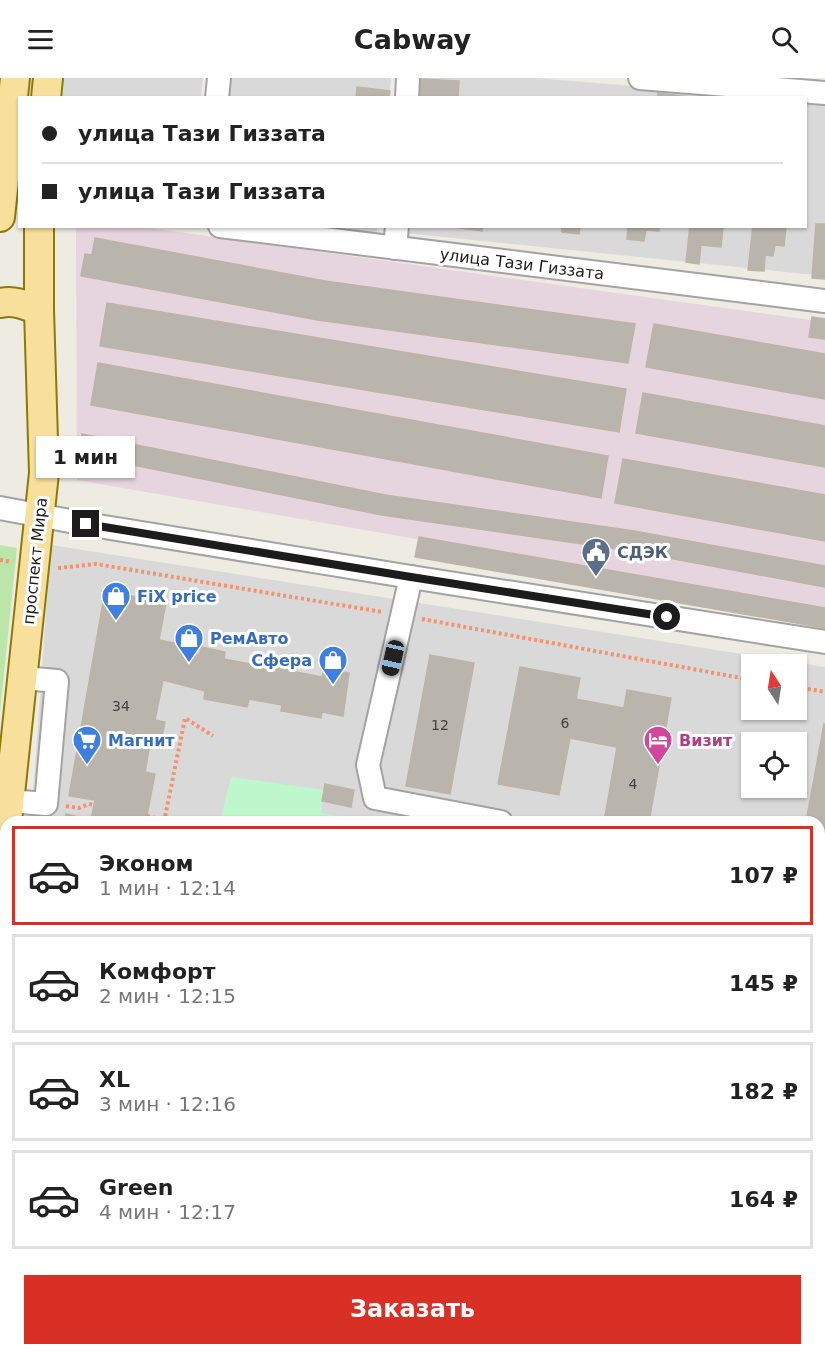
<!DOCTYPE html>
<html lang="ru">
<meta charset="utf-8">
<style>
body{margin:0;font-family:"DejaVu Sans",sans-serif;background:#f6f6f6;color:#222;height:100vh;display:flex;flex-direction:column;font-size:22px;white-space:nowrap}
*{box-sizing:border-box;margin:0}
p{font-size:20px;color:#767676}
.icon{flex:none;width:33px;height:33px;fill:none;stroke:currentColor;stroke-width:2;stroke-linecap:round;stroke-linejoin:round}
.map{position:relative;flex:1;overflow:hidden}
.sheet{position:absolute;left:0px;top:738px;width:825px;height:540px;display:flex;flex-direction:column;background:#fff;border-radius:18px 18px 0 0;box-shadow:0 2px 4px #0004}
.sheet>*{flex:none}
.top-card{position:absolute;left:18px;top:18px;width:789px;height:132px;border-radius:0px;box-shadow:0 2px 4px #0004;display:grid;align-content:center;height:132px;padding:0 24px;background:#fff}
.needle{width:39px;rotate:348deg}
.buttons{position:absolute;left:741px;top:576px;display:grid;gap:12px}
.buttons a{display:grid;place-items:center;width:66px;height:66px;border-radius:0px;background:#fff;box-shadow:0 2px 4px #0004;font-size:30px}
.end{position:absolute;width:27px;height:27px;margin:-14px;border:8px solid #1c1c1c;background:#fff;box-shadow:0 0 0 3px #fff}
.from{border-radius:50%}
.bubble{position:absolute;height:42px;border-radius:0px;background:#fff;box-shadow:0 2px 4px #0004;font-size:20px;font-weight:700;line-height:42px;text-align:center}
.car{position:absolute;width:18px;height:36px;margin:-18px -9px;border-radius:8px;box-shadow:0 0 4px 2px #0007;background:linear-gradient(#222 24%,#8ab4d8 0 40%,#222 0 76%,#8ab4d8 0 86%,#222 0)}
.top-card b{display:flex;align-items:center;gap:21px;height:57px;font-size:22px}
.top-card b+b{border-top:2px solid #e0e0e0}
.top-card i{width:15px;height:15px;background:#222}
ul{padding:10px 0 0;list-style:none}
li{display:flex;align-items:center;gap:18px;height:99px;margin:0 12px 9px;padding:0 12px;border:3px solid #e0e0e0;border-radius:0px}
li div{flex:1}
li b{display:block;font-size:22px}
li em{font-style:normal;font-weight:700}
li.on{border-color:#d93025}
li>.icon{width:54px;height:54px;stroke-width:1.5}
.button{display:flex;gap:12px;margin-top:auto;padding:12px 24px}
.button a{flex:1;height:69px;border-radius:0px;background:#d93025;color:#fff;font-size:24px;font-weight:700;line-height:69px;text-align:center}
header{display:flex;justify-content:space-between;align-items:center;height:78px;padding:0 24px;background:#fff;font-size:27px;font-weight:700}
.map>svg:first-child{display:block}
.residential{fill:#dad9d9;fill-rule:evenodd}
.industrial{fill:#e6d4df}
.education{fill:#f7feda}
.grass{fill:#bce6a9}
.park{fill:#bff7cd}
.building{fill:#b9b4ac;stroke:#beb4a5;stroke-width:1.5}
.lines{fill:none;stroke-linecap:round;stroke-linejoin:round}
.minor-casing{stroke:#a3a3a3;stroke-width:26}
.major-casing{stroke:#8e7906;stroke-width:32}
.path{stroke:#f4926c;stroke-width:4;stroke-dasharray:3 3;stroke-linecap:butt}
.minor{stroke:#fff;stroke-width:22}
.major{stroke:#f8e09c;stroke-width:28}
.route{stroke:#1c1c1c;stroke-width:8}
.labels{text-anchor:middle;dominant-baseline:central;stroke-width:6;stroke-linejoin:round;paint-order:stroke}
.number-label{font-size:14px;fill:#434240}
.street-label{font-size:16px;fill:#1c1c1c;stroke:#fff}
.service-label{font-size:16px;font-weight:bold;fill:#4e5e75;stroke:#fff;text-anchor:start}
.shop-label{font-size:16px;font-weight:bold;fill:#366cbe;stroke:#fff;text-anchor:start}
.hotel-label{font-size:16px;font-weight:bold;fill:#b23c85;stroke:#fff;text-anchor:start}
</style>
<header><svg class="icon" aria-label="menu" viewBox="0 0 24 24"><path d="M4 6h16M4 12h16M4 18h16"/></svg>Cabway<svg class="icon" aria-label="search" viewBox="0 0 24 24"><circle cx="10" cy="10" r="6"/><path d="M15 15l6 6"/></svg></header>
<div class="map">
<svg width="825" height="1278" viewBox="0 0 825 1278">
<rect width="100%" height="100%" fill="#edebe2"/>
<g class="residential">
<path d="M 62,0 L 203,0 L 201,19 L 60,20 Z"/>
<path d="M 225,0 L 391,0 L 389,19 L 223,20 Z"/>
<path d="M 416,0 L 535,0 L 769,19 L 415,20 Z"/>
<path d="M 806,23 L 825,24 L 825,198 L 404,155 L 405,148 L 806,148 Z"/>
<path d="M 321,149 L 377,149 L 377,157 Z"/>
<path d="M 51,467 L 825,589 L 825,1278 L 109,1278 L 104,1272 L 819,1272 L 819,744 L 31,744 ZM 752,586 L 796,586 L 796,632 L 752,632 ZM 752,664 L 796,664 L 796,710 L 752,710 Z"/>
</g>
<path class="industrial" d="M 76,149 L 142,149 L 825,244 L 825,532 L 77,402 Z"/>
<path class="education" d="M 819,832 L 825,833 L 825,884 L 819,917 Z"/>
<g class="grass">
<path d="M 0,467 L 17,470 L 0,635 Z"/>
<path d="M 0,1171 L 6,1182 L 6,1266 L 0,1257 Z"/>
<path d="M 11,1272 L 67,1272 L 72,1278 L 17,1278 Z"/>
</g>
<path class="park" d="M 231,699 L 324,712 L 321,735 L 364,742 L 363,744 L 220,744 Z"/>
<g class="building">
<path d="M 421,1 L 459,3 L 458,20 L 420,20 Z"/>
<path d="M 357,9 L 390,13 L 389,20 L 356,20 Z"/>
<path d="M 658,15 L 689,19 L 658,20 Z"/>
<path d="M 816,146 L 825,146 L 825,201 L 812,200 Z"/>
<path d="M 447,148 L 483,148 L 482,153 Z"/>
<path d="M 562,148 L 580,148 L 579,156 L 562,154 Z"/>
<path d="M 628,148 L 659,148 L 659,153 L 646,152 L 644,163 L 627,161 Z"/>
<path d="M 690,148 L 723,148 L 721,169 L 701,167 L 699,186 L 686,184 Z"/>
<path d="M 753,148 L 786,148 L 784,168 L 775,167 L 773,178 L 765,177 L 764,193 L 748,192 Z"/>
<path d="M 95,160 L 325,203 L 635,246 L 628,285 L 318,242 L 81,198 L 85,176 L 92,177 Z"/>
<path d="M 107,225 L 626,311 L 619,354 L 100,268 Z"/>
<path d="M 812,239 L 825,241 L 825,261 L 809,259 Z"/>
<path d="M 654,246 L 825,276 L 825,321 L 646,289 Z"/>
<path d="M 98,285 L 608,378 L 601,420 L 91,327 Z"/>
<path d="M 643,315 L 825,348 L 825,389 L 636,355 Z"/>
<path d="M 82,356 L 385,417 L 634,453 L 825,488 L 825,509 L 631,473 L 382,437 L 78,376 Z"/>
<path d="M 623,381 L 825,417 L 825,463 L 615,425 Z"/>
<path d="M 419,459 L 825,530 L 825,550 L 415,479 Z"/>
<path d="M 105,513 L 166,524 L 159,562 L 184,567 L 183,574 L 199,577 L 201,569 L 225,574 L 224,581 L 250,586 L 251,579 L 298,587 L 296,594 L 322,599 L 324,591 L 349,595 L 343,638 L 322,634 L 321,640 L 281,633 L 282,627 L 249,621 L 247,629 L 204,621 L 205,613 L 163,602 L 155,642 L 165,644 L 160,668 L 150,666 L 145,694 L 155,696 L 146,743 L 135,741 L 134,744 L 65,744 L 66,736 L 91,742 L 95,722 L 69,718 Z"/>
<path d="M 430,577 L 474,585 L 450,716 L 406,708 Z"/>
<path d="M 520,589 L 580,600 L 576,621 L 624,630 L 617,669 L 570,660 L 559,717 L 498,706 Z"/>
<path d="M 627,612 L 671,620 L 649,744 L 604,744 Z"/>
<path d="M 824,646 L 825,647 L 825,782 L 819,781 L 819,744 L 806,744 Z"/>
<path d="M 325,706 L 354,712 L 351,729 L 322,723 Z"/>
<path d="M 825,1018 L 825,1065 L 819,1071 L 819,1023 Z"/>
<path d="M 181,1272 L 244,1272 L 250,1278 L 187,1278 Z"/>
<path d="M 630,1272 L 705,1272 L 710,1278 L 635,1278 Z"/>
</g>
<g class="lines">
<g class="minor-casing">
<g id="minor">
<path d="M 640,0 L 825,15"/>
<path d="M 217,20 L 219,0"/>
<path d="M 407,20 L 408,0"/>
<path d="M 220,148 L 825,223"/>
<path d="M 395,170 L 397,148"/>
<path d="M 0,430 L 86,446 L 411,499 L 825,564"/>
<path d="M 411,499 L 368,687 L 375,720 L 501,744"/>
<path d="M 9,723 L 46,726 L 57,603 L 23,600"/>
<path d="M 819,806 L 825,807"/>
<path d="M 819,857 L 825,858"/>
<path d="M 819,1112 L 825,1107"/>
<path d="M 298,1272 L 304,1278"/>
<path d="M 534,1272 L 540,1278"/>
<path d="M 752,1272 L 758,1278"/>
<path d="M 103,1278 L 110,1272"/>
<path d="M 445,1278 L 451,1272"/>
</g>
</g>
<g class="major-casing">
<g id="major">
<path d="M 46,20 L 48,0"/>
<path d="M 0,139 L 15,0"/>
<path d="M 0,225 C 14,222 26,227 39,232"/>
<path d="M 7,744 L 44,395 L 39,232 L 39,148"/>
<path d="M 0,830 L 6,759"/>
<path d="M 0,1126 L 6,1148"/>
<path d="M 85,1272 L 91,1278"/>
</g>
</g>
<g class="path">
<path d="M 0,482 L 12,484"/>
<path d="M 58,490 L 96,486 L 382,534"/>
<path d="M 422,541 L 752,602"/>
<path d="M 796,609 L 825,614"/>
<path d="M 66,728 L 79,730 L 89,726 L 94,727"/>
<path d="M 147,738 L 164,742"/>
<path d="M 164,744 L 185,640 L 213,658"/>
<path d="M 821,951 L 825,931"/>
<path d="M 0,1064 L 6,1063"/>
<path d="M 140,1272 L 146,1278"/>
<path d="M 18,1278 L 26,1272"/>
</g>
<use href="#minor" class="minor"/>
<use href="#major" class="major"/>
</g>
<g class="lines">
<path class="route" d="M 86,446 L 411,499 L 667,539"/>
</g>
<defs>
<g id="civic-pin" transform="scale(1.5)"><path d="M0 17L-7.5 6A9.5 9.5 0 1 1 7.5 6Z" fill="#5c6f8a" stroke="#fff"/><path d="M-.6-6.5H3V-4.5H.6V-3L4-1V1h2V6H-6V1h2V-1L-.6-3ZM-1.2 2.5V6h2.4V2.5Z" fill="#fff"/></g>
<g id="shop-pin" transform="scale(1.5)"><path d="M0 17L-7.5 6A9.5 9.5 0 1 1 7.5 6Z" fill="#3f7fe0" stroke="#fff"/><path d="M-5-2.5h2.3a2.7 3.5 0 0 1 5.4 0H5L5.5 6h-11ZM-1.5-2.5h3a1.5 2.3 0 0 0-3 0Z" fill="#fff"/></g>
<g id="supermarket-pin" transform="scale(1.5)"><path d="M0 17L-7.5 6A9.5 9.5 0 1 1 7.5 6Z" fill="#3f7fe0" stroke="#fff"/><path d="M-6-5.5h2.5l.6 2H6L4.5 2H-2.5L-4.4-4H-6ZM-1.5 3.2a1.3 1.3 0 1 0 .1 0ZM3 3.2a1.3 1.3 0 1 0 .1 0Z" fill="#fff"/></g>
<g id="hotel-pin" transform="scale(1.5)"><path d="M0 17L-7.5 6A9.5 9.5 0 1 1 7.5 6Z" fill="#d1479c" stroke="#fff"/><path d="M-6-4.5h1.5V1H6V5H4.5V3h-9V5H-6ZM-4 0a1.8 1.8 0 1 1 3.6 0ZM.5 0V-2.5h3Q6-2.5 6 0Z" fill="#fff"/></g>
</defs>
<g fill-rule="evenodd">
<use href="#civic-pin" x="596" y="474"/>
<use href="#shop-pin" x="116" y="518"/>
<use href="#shop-pin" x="189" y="560"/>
<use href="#shop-pin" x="333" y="582"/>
<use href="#supermarket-pin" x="87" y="662"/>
<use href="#hotel-pin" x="658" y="662"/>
</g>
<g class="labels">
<g class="number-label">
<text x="121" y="628">34</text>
<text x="565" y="645">6</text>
<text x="440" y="647">12</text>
<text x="633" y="706">4</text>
</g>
<g class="street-label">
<text transform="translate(522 186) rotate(7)">улица Тази Гиззата</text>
<text transform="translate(35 483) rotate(-84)">проспект Мира</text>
</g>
<g class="service-label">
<text x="617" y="474">СДЭК</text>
</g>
<g class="shop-label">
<text x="137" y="518">FiX price</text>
<text x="210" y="560">РемАвто</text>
<text x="312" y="582" text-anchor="end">Сфера</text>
<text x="108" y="662">Магнит</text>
</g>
<g class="hotel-label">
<text x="679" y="662">Визит</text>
</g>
</g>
</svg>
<div class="buttons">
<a><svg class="needle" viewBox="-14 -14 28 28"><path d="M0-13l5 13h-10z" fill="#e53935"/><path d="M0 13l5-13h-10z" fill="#767676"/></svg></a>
<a><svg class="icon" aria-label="locate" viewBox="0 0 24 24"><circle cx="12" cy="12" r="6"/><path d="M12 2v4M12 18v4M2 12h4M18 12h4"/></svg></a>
</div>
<i class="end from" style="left:667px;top:539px"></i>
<i class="end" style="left:86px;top:446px"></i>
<div class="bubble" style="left:36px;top:358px;width:99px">1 мин</div>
<i class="car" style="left:393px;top:580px;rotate:193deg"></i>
<div class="top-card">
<b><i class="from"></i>улица Тази Гиззата</b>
<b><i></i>улица Тази Гиззата</b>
</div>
<section class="sheet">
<ul>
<li class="on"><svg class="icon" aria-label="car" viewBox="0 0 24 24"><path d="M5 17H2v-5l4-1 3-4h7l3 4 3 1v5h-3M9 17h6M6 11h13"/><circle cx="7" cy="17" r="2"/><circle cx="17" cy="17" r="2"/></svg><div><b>Эконом</b><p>1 мин · 12:14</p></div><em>107 ₽</em></li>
<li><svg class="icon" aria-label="car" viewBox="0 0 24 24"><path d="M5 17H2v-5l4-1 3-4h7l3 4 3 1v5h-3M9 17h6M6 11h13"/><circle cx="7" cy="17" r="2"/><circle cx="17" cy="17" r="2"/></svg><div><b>Комфорт</b><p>2 мин · 12:15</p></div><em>145 ₽</em></li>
<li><svg class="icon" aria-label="car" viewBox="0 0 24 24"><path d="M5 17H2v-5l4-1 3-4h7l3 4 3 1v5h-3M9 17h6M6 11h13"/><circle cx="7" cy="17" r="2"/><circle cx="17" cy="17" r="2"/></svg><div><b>XL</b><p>3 мин · 12:16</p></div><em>182 ₽</em></li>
<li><svg class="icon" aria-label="car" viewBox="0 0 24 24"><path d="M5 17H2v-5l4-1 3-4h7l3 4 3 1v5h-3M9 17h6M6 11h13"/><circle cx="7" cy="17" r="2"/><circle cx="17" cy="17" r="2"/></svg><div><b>Green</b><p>4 мин · 12:17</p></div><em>164 ₽</em></li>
</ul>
<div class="button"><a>Заказать</a></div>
</section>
</div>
